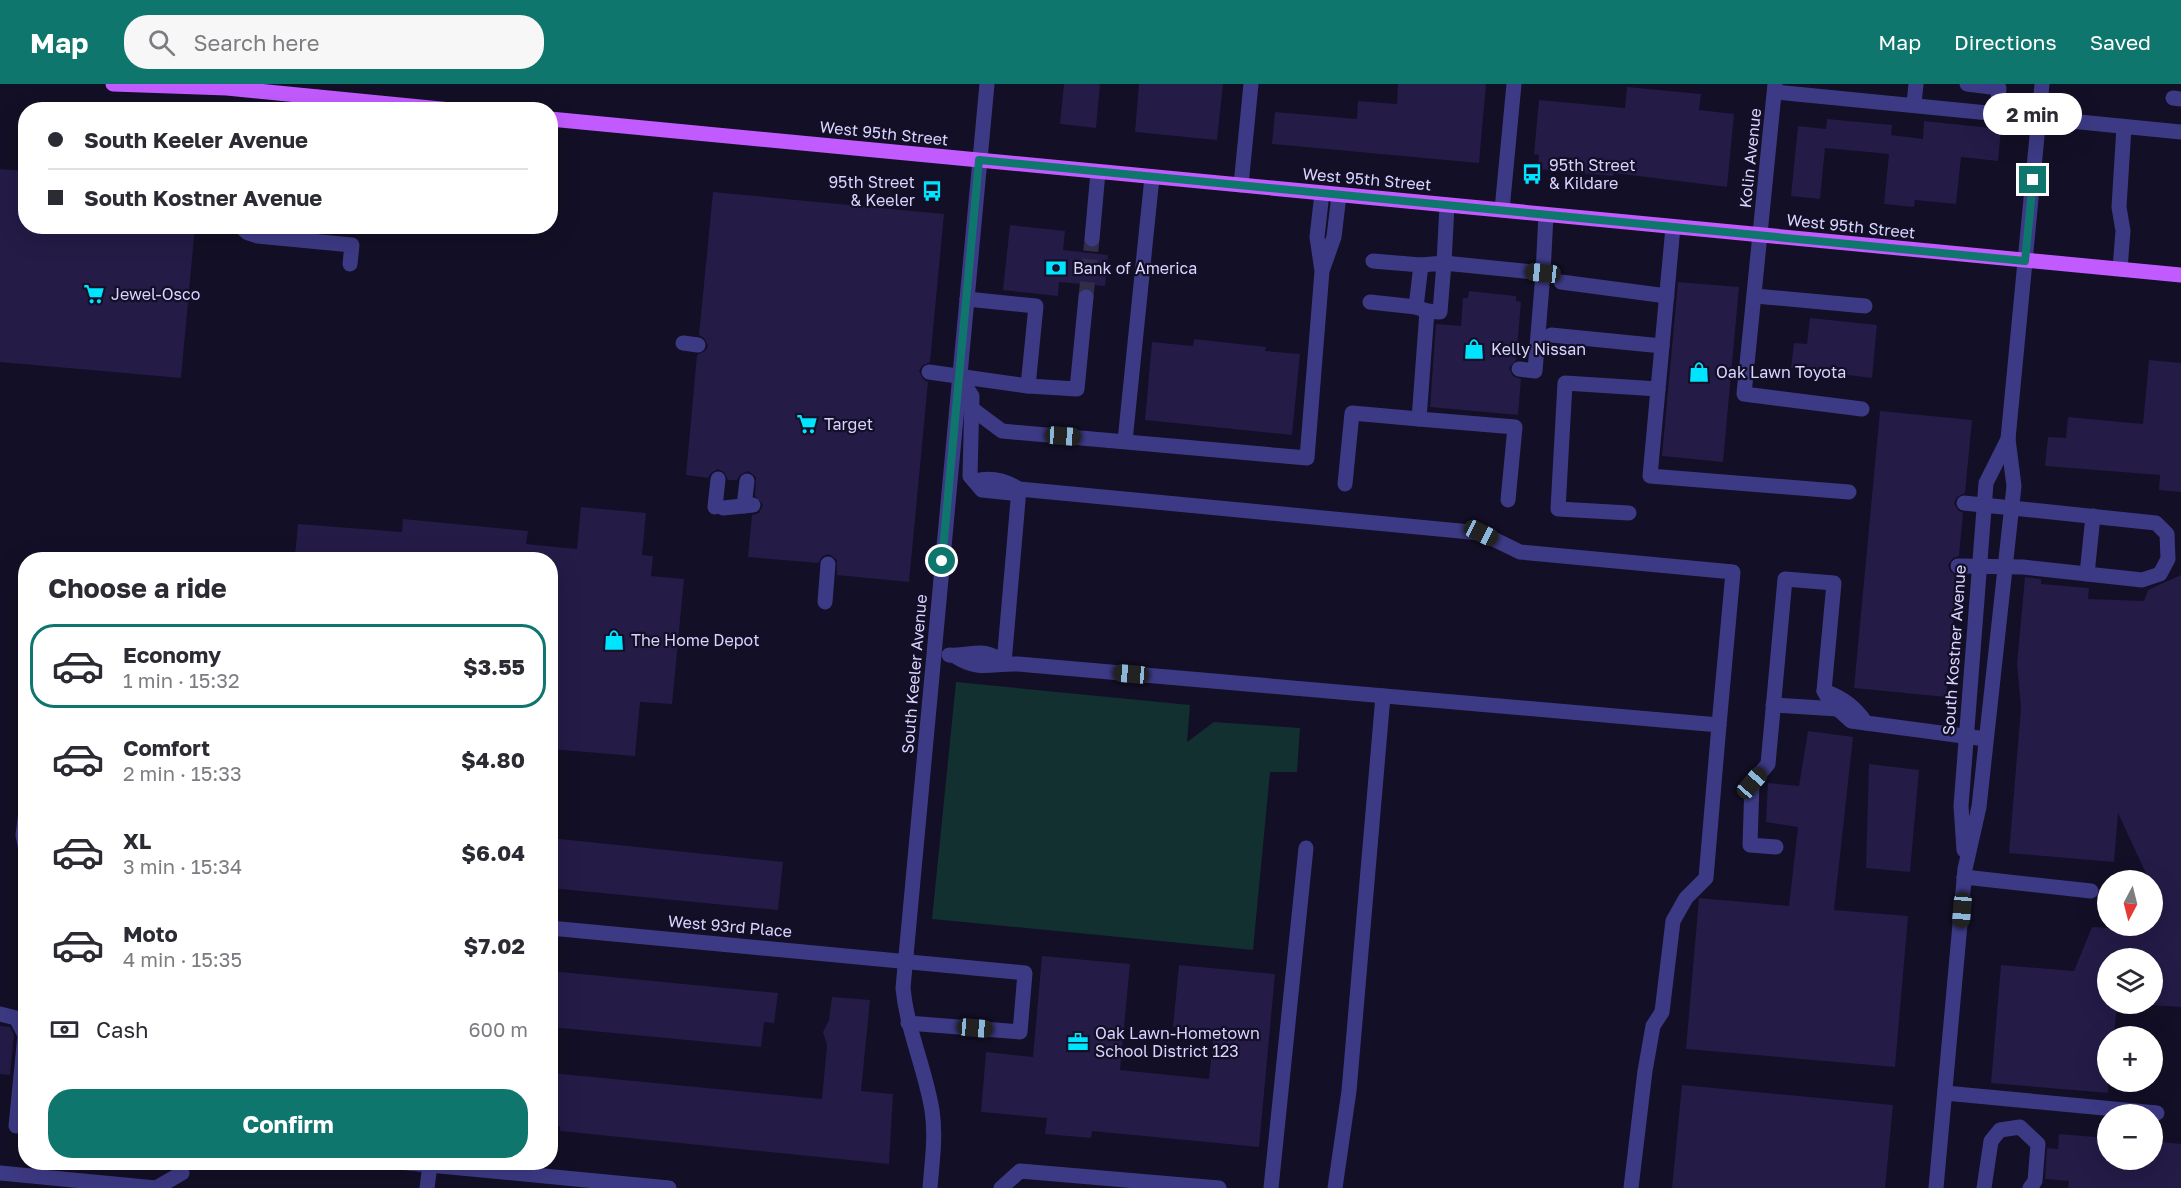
<!DOCTYPE html>
<meta charset="utf-8">
<style>
body{margin:0;font-family:"Golos Text",sans-serif;background:#f7f7f7;color:#2b2b33;height:100vh;display:flex;flex-direction:column;font-size:22px;white-space:nowrap}
*{box-sizing:border-box;margin:0}
p{font-size:20px;color:#7c7c81}
.icon{flex:none;width:33px;height:33px;fill:none;stroke:currentColor;stroke-width:2;stroke-linecap:round;stroke-linejoin:round}
.map{position:relative;flex:1;overflow:hidden}
.sheet{position:absolute;left:18px;top:468px;width:540px;height:618px;display:flex;flex-direction:column;background:#fff;border-radius:24px;box-shadow:0 6px 24px #0002}
.sheet>*{flex:none}
.hud{position:absolute;left:18px;top:18px;width:540px;height:132px;border-radius:24px;box-shadow:0 6px 24px #0002;display:grid;align-content:center;height:132px;padding:0 30px;background:#fff}
.needle{width:39px;rotate:187deg}
.tools{position:absolute;left:2097px;top:786px;display:grid;gap:12px}
.tools a{display:grid;place-items:center;width:66px;height:66px;border-radius:50%;background:#fff;box-shadow:0 6px 24px #0002;font-size:30px}
.end{position:absolute;width:27px;height:27px;margin:-14px;border:8px solid #0f766e;background:#fff;box-shadow:0 0 0 3px #fff}
.from{border-radius:50%}
.bubble{position:absolute;height:42px;border-radius:21px;background:#fff;box-shadow:0 6px 24px #0002;font-size:20px;font-weight:700;line-height:42px;text-align:center}
.car{position:absolute;width:18px;height:36px;margin:-18px -9px;border-radius:8px;box-shadow:0 0 4px 2px #0007;background:linear-gradient(#222 24%,#8ab4d8 0 40%,#222 0 76%,#8ab4d8 0 86%,#222 0)}
.hud b{display:flex;align-items:center;gap:21px;height:57px;font-size:22px}
.hud b+b{border-top:2px solid #e1e1e2}
.hud i{width:15px;height:15px;background:#2b2b33}
ul{padding:0;list-style:none}
li{display:flex;align-items:center;gap:18px;height:84px;margin:0 12px 9px;padding:0 18px;border:3px solid transparent;border-radius:24px}
li div{flex:1}
li b{display:block;font-size:22px}
li em{font-style:normal;font-weight:700}
li.selected{border-color:#0f766e}
li>.icon{width:54px;height:54px;stroke-width:1.5}
h2{padding:0 30px;font-size:27px;line-height:72px}
.pay{display:flex;align-items:center;gap:15px;height:66px;padding:0 30px;font-size:22px}
.pay p{margin-inline-start:auto}
.action{display:flex;gap:12px;margin-top:auto;padding:12px 30px}
.action a{flex:1;height:69px;border-radius:24px;background:#0f766e;color:#fff;font-size:24px;font-weight:700;line-height:69px;text-align:center}
header{display:flex;align-items:center;gap:36px;box-sizing:border-box;height:84px;padding:0 30px;background:#0f766e;color:#fff}
header strong{font-size:28px}
nav{display:flex;gap:33px;margin-inline-start:auto;font-size:21px}
.search{width:420px;height:54px;background:#f7f7f7;display:flex;align-items:center;gap:15px;box-sizing:border-box;padding:0 21px;border-radius:24px;color:#7c7c81;font-size:22px}
.map>svg:first-child{display:block}
.green{fill:#12302f}
.building{fill:#241b47}
.lines{fill:none;stroke-linecap:round;stroke-linejoin:round}
.minor-tunnel{stroke:#312d47;stroke-width:15;stroke-dasharray:15 8;stroke-linecap:butt}
.minor{stroke:#3d3a85;stroke-width:15}
.major{stroke:#c25bff;stroke-width:15}
.route{stroke:#0f766e;stroke-width:8}
.labels{text-anchor:middle;dominant-baseline:central;stroke-width:4.5;stroke-linejoin:round;paint-order:stroke}
.street-label{font-size:16px;fill:#d9d4ff;stroke:#130f26}
.poi-label{font-size:16px;fill:#d9d4ff;stroke:#130f26;text-anchor:start}
</style>
<header>
<strong>Map</strong>
<div class="search"><svg class="icon" aria-label="search" viewBox="0 0 24 24"><circle cx="10" cy="10" r="6"/><path d="M15 15l6 6"/></svg>Search here</div>
<nav><a>Map</a><a>Directions</a><a>Saved</a></nav>
</header>
<div class="map">
<svg width="2181" height="1104" viewBox="0 0 2181 1104">
<rect width="100%" height="100%" fill="#130f26"/>
<path class="green" d="M 956,598 L 1190,621 L 1187,658 L 1214,638 L 1300,644 L 1297,688 L 1270,688 L 1253,866 L 932,835 Z"/>
<g class="building">
<path d="M 1064,0 L 1100,0 L 1096,44 L 1060,40 Z"/>
<path d="M 1139,0 L 1223,0 L 1217,56 L 1135,48 Z"/>
<path d="M 1398,0 L 1486,0 L 1479,79 L 1272,60 L 1275,28 L 1357,35 L 1358,17 L 1397,20 Z"/>
<path d="M 1627,3 L 1701,10 L 1699,26 L 1734,30 L 1727,103 L 1614,89 L 1613,92 L 1538,85 L 1539,71 L 1534,70 L 1539,16 L 1625,24 Z"/>
<path d="M 1827,35 L 1892,41 L 1891,51 L 1923,55 L 1924,37 L 2001,45 L 1998,77 L 1961,73 L 1956,120 L 1915,116 L 1914,123 L 1884,120 L 1889,70 L 1825,64 L 1820,115 L 1791,112 L 1798,42 L 1826,45 Z"/>
<path d="M 0,85 L 26,87 L 26,142 L 195,142 L 181,294 L 0,278 Z"/>
<path d="M 713,108 L 944,130 L 930,278 L 922,282 L 919,287 L 923,295 L 928,298 L 909,498 L 837,491 L 837,476 L 829,470 L 823,472 L 818,479 L 748,473 L 752,431 L 759,429 L 763,421 L 755,412 L 756,393 L 748,387 L 740,391 L 737,396 L 728,396 L 724,388 L 718,385 L 711,389 L 708,394 L 686,391 L 697,271 L 705,267 L 708,262 L 704,254 L 699,251 Z"/>
<path d="M 1010,141 L 1065,147 L 1063,166 L 1108,171 L 1105,202 L 1059,198 L 1058,212 L 1003,206 Z"/>
<path d="M 1678,198 L 1739,203 L 1723,378 L 1662,372 Z"/>
<path d="M 1469,207 L 1516,212 L 1516,217 L 1521,218 L 1516,276 L 1509,284 L 1513,292 L 1521,295 L 1518,331 L 1430,323 L 1436,240 L 1461,242 L 1463,214 L 1468,214 Z"/>
<path d="M 1810,234 L 1877,241 L 1872,294 L 1791,284 L 1794,259 L 1807,260 Z"/>
<path d="M 1194,255 L 1266,263 L 1265,267 L 1300,270 L 1292,351 L 1145,336 L 1152,258 L 1193,262 Z"/>
<path d="M 2149,276 L 2181,279 L 2181,408 L 2159,406 L 2160,391 L 2045,382 L 2048,353 L 2066,354 L 2068,333 L 2143,340 Z"/>
<path d="M 1880,327 L 1972,336 L 1965,409 L 1957,413 L 1954,419 L 1958,426 L 1963,429 L 1959,472 L 1953,474 L 1948,481 L 1950,487 L 1957,492 L 1946,613 L 1854,604 Z"/>
<path d="M 581,423 L 646,429 L 642,471 L 653,472 L 651,492 L 684,495 L 672,620 L 640,618 L 635,672 L 550,665 L 550,476 L 339,476 L 295,471 L 298,440 L 402,448 L 403,435 L 528,447 L 526,460 L 577,465 Z"/>
<path d="M 2181,491 L 2181,923 L 2152,921 L 2152,874 L 2108,874 L 2108,920 L 2117,920 L 2114,952 L 2108,952 L 2108,1009 L 1991,999 L 2001,881 L 2074,887 L 2092,843 L 2131,845 L 2131,842 L 2152,842 L 2152,796 L 2149,796 L 2118,729 L 2114,778 L 2009,769 L 2021,624 L 2017,580 L 2025,493 L 2041,495 L 2041,500 L 2089,504 L 2088,515 L 2144,517 L 2148,506 Z"/>
<path d="M 1808,647 L 1853,653 L 1834,826 L 1908,832 L 1895,983 L 1686,965 L 1699,814 L 1789,822 L 1798,743 L 1766,738 L 1768,699 L 1799,702 Z"/>
<path d="M 1869,680 L 1919,686 L 1910,788 L 1866,784 Z"/>
<path d="M 550,754 L 783,778 L 778,826 L 550,804 Z"/>
<path d="M 1042,872 L 1130,880 L 1120,986 L 1209,995 L 1214,947 L 1173,943 L 1179,881 L 1275,890 L 1259,1063 L 1092,1047 L 1091,1054 L 1045,1050 L 1047,1034 L 981,1028 L 986,968 L 1033,973 Z"/>
<path d="M 550,887 L 778,909 L 774,939 L 764,938 L 761,963 L 550,943 Z"/>
<path d="M 832,913 L 870,916 L 861,1007 L 893,1010 L 889,1080 L 560,1047 L 560,1042 L 550,1042 L 551,989 L 822,1015 L 827,961 L 823,948 L 829,936 Z"/>
<path d="M 0,942 L 10,943 L 14,951 L 10,991 L 0,990 Z"/>
<path d="M 1682,1001 L 1893,1021 L 1885,1104 L 1672,1104 Z"/>
<path d="M 2059,1050 L 2108,1054 L 2108,1076 L 2152,1076 L 2152,1057 L 2181,1060 L 2181,1104 L 2068,1104 L 2069,1097 L 2045,1095 L 2047,1064 L 2058,1065 Z"/>
</g>
<g class="lines">
<path class="minor-tunnel" d="M 1086,213 L 1092,155"/>
<g class="minor">
<path d="M 1775,0 L 1744,310 L 1862,325"/>
<path d="M 1967,0 L 1999,4 L 1997,28"/>
<path d="M 1775,8 L 2181,48"/>
<path d="M 2173,14 L 2181,15"/>
<path d="M 1914,20 L 1916,0"/>
<path d="M 1241,101 L 1251,0"/>
<path d="M 1447,121 L 1444,179 L 1543,189 L 1546,131"/>
<path d="M 1502,126 L 1514,0"/>
<path d="M 240,142 L 248,149 L 257,152 L 352,161 L 350,180"/>
<path d="M 1673,143 L 1650,392 L 1849,408"/>
<path d="M 1092,155 L 1098,88"/>
<path d="M 1373,177 L 1421,181 L 1416,223 L 1427,227"/>
<path d="M 1421,181 L 1444,179 L 1440,228 L 1427,227 L 1419,335 L 1515,343 L 1508,416"/>
<path d="M 1323,184 L 1334,153 L 1339,111"/>
<path d="M 2120,185 L 2123,147 L 2119,123 L 2124,43"/>
<path d="M 1561,198 L 1667,212"/>
<path d="M 1755,212 L 1865,222"/>
<path d="M 967,215 L 1036,222 L 1028,302 L 1077,305 L 1086,213"/>
<path d="M 1370,218 L 1416,223"/>
<path d="M 1551,251 L 1662,262"/>
<path d="M 683,259 L 698,261"/>
<path d="M 1519,285 L 1535,287 L 1543,189"/>
<path d="M 929,288 L 1028,302"/>
<path d="M 959,292 L 972,312 L 970,392 L 982,406 L 1011,409 L 1019,405"/>
<path d="M 971,324 L 1002,347 L 1307,374 L 1322,187 L 1317,153 L 1322,109"/>
<path d="M 1125,357 L 1152,93"/>
<path d="M 975,397 C 990,393 1005,396 1019,405 L 1481,449 L 1520,468 L 1733,488 L 1719,641"/>
<path d="M 1345,400 L 1352,329 L 1419,335"/>
<path d="M 744,422 L 747,397"/>
<path d="M 715,423 L 718,395"/>
<path d="M 723,424 L 753,421"/>
<path d="M 1629,429 L 1558,425 L 1565,299 L 1658,305"/>
<path d="M 1958,482 L 2023,483 L 2142,496 L 2160,490 L 2168,475 L 2167,450 L 2156,439 L 1964,419"/>
<path d="M 2087,490 L 2093,432"/>
<path d="M 825,518 L 828,480"/>
<path d="M 949,571 C 971,573 983,561 1004,579"/>
<path d="M 955,572 C 979,588 992,579 1018,580 L 1719,641 L 1706,794 L 1686,814 L 1673,837 L 1662,928 L 1653,942 L 1645,987 L 1631,1104"/>
<path d="M 1004,579 L 1019,405"/>
<path d="M 1824,607 C 1842,613 1855,622 1866,639"/>
<path d="M 1773,621 L 1838,625"/>
<path d="M 26,728 L 23,751 L 26,766"/>
<path d="M 1776,763 L 1750,761 L 1752,699 L 1768,680 L 1785,495 L 1834,499 L 1824,607 L 1831,619 L 1851,637 L 1986,655"/>
<path d="M 1964,766 L 1961,722 L 1986,399 L 2008,355"/>
<path d="M 1964,793 L 2091,807"/>
<path d="M 550,844 L 1025,889 L 1020,948 L 908,939"/>
<path d="M 0,930 L 16,934 L 25,951 L 16,1042"/>
<path d="M 1945,1009 L 2157,1029"/>
<path d="M 398,1078 L 669,1104"/>
<path d="M 0,1089 L 156,1104 L 182,1089"/>
<path d="M 427,1104 L 430,1081"/>
<path d="M 930,1104 C 932,1078 936,1052 932,1026 C 925,984 907,946 903,904 L 987,0"/>
<path d="M 1001,1104 L 1020,1087 L 1219,1104"/>
<path d="M 1271,1104 L 1306,764"/>
<path d="M 1335,1104 L 1349,1007 L 1383,612"/>
<path d="M 1936,1104 L 1965,785 L 1979,723 L 2014,402 L 2008,355 L 2042,0"/>
<path d="M 1984,1104 L 1991,1057 L 2000,1046 L 2020,1043 L 2038,1060 L 2035,1097 L 2030,1104"/>
</g>
<g class="major">
<path d="M 113,0 L 227,4 L 451,26"/>
<path d="M 550,35 L 2181,191"/>
</g>
</g>
<g class="lines">
<path class="route" d="M 942,477 L 979,76 L 2025,177 L 2033,96"/>
</g>
<defs>
<g id="bus-bare" transform="scale(1.62)"><path d="M-5-6H5V4H4V6H2V4H-2V6H-4V4H-5ZM-3.5-4V0h7V-4ZM-3.5 1.2v1.5H-2V1.2ZM2 1.2v1.5H3.5V1.2Z" fill="#00e5ff" stroke="#130f26" stroke-width="2.5" paint-order="stroke"/></g>
<g id="bank-bare" transform="scale(1.62)"><path d="M-6-4H6V4H-6ZM0-2.3a2.3 2.3 0 1 0 0 4.6a2.3 2.3 0 1 0 0-4.6Z" fill="#00e5ff" stroke="#130f26" stroke-width="2.5" paint-order="stroke"/></g>
<g id="supermarket-bare" transform="scale(1.62)"><path d="M-6-5.5h2.5l.6 2H6L4.5 2H-2.5L-4.4-4H-6ZM-1.5 3.2a1.3 1.3 0 1 0 .1 0ZM3 3.2a1.3 1.3 0 1 0 .1 0Z" fill="#00e5ff" stroke="#130f26" stroke-width="2.5" paint-order="stroke"/></g>
<g id="shop-bare" transform="scale(1.62)"><path d="M-5-2.5h2.3a2.7 3.5 0 0 1 5.4 0H5L5.5 6h-11ZM-1.5-2.5h3a1.5 2.3 0 0 0-3 0Z" fill="#00e5ff" stroke="#130f26" stroke-width="2.5" paint-order="stroke"/></g>
<g id="office-bare" transform="scale(1.62)"><path d="M-6-3h4V-5.5h4V-3h4V5H-6ZM-1-4.5V-3h2v-1.5ZM-6 0V1H6V0Z" fill="#00e5ff" stroke="#130f26" stroke-width="2.5" paint-order="stroke"/></g>
</defs>
<g fill-rule="evenodd">
<use href="#bus-bare" x="1532" y="90"/>
<use href="#bus-bare" x="932" y="107"/>
<use href="#bank-bare" x="1056" y="184"/>
<use href="#supermarket-bare" x="94" y="210"/>
<use href="#shop-bare" x="1474" y="265"/>
<use href="#shop-bare" x="1699" y="288"/>
<use href="#supermarket-bare" x="807" y="340"/>
<use href="#shop-bare" x="614" y="556"/>
<use href="#office-bare" x="1078" y="958"/>
</g>
<g class="labels">
<g class="street-label">
<text transform="translate(884 49) rotate(6)">West 95th Street</text>
<text transform="translate(1750 74) rotate(-84)">Kolin Avenue</text>
<text transform="translate(1367 95) rotate(5)">West 95th Street</text>
<text transform="translate(1851 142) rotate(6)">West 95th Street</text>
<text transform="translate(1954 566) rotate(-86)">South Kostner Avenue</text>
<text transform="translate(914 590) rotate(-85)">South Keeler Avenue</text>
<text transform="translate(730 842) rotate(5)">West 93rd Place</text>
</g>
<g class="poi-label">
<text x="1549" y="81">95th Street<tspan x="1549" dy="18">&amp; Kildare</tspan></text>
<text x="915" y="98" text-anchor="end">95th Street<tspan x="915" dy="18">&amp; Keeler</tspan></text>
<text x="1073" y="184">Bank of America</text>
<text x="111" y="210">Jewel-Osco</text>
<text x="1491" y="265">Kelly Nissan</text>
<text x="1716" y="288">Oak Lawn Toyota</text>
<text x="824" y="340">Target</text>
<text x="631" y="556">The Home Depot</text>
<text x="1095" y="949">Oak Lawn-Hometown<tspan x="1095" dy="18">School District 123</tspan></text>
</g>
</g>
</svg>
<div class="tools">
<a><svg class="needle" viewBox="-14 -14 28 28"><path d="M0-13l5 13h-10z" fill="#e53935"/><path d="M0 13l5-13h-10z" fill="#7c7c81"/></svg></a>
<a><svg class="icon" aria-label="layers" viewBox="0 0 24 24"><path d="M12 4l9 5-9 5-9-5zM3 14l9 5 9-5"/></svg></a>
<a>+</a>
<a>−</a>
</div>
<i class="end from" style="left:942px;top:477px"></i>
<i class="end" style="left:2033px;top:96px"></i>
<div class="bubble" style="left:1983px;top:9px;width:99px">2 min</div>
<i class="car" style="left:1543px;top:189px;rotate:276deg"></i>
<i class="car" style="left:1063px;top:352px;rotate:94deg"></i>
<i class="car" style="left:1481px;top:449px;rotate:116deg"></i>
<i class="car" style="left:1131px;top:590px;rotate:275deg"></i>
<i class="car" style="left:1752px;top:699px;rotate:41deg"></i>
<i class="car" style="left:1962px;top:826px;rotate:185deg"></i>
<i class="car" style="left:975px;top:944px;rotate:95deg"></i>
<div class="hud">
<b><i class="from"></i>South Keeler Avenue</b>
<b><i></i>South Kostner Avenue</b>
</div>
<section class="sheet">
<h2>Choose a ride</h2>
<ul>
<li class="selected"><svg class="icon" aria-label="car" viewBox="0 0 24 24"><path d="M5 17H2v-5l4-1 3-4h7l3 4 3 1v5h-3M9 17h6M6 11h13"/><circle cx="7" cy="17" r="2"/><circle cx="17" cy="17" r="2"/></svg><div><b>Economy</b><p>1 min · 15:32</p></div><em>$3.55</em></li>
<li><svg class="icon" aria-label="car" viewBox="0 0 24 24"><path d="M5 17H2v-5l4-1 3-4h7l3 4 3 1v5h-3M9 17h6M6 11h13"/><circle cx="7" cy="17" r="2"/><circle cx="17" cy="17" r="2"/></svg><div><b>Comfort</b><p>2 min · 15:33</p></div><em>$4.80</em></li>
<li><svg class="icon" aria-label="car" viewBox="0 0 24 24"><path d="M5 17H2v-5l4-1 3-4h7l3 4 3 1v5h-3M9 17h6M6 11h13"/><circle cx="7" cy="17" r="2"/><circle cx="17" cy="17" r="2"/></svg><div><b>XL</b><p>3 min · 15:34</p></div><em>$6.04</em></li>
<li><svg class="icon" aria-label="car" viewBox="0 0 24 24"><path d="M5 17H2v-5l4-1 3-4h7l3 4 3 1v5h-3M9 17h6M6 11h13"/><circle cx="7" cy="17" r="2"/><circle cx="17" cy="17" r="2"/></svg><div><b>Moto</b><p>4 min · 15:35</p></div><em>$7.02</em></li>
</ul>
<div class="pay"><svg class="icon" aria-label="cash" viewBox="0 0 24 24"><path d="M3 7h18v10H3z"/><circle cx="12" cy="12" r="2"/></svg>Cash<p>600 m</p></div>
<div class="action"><a>Confirm</a></div>
</section>
</div>
